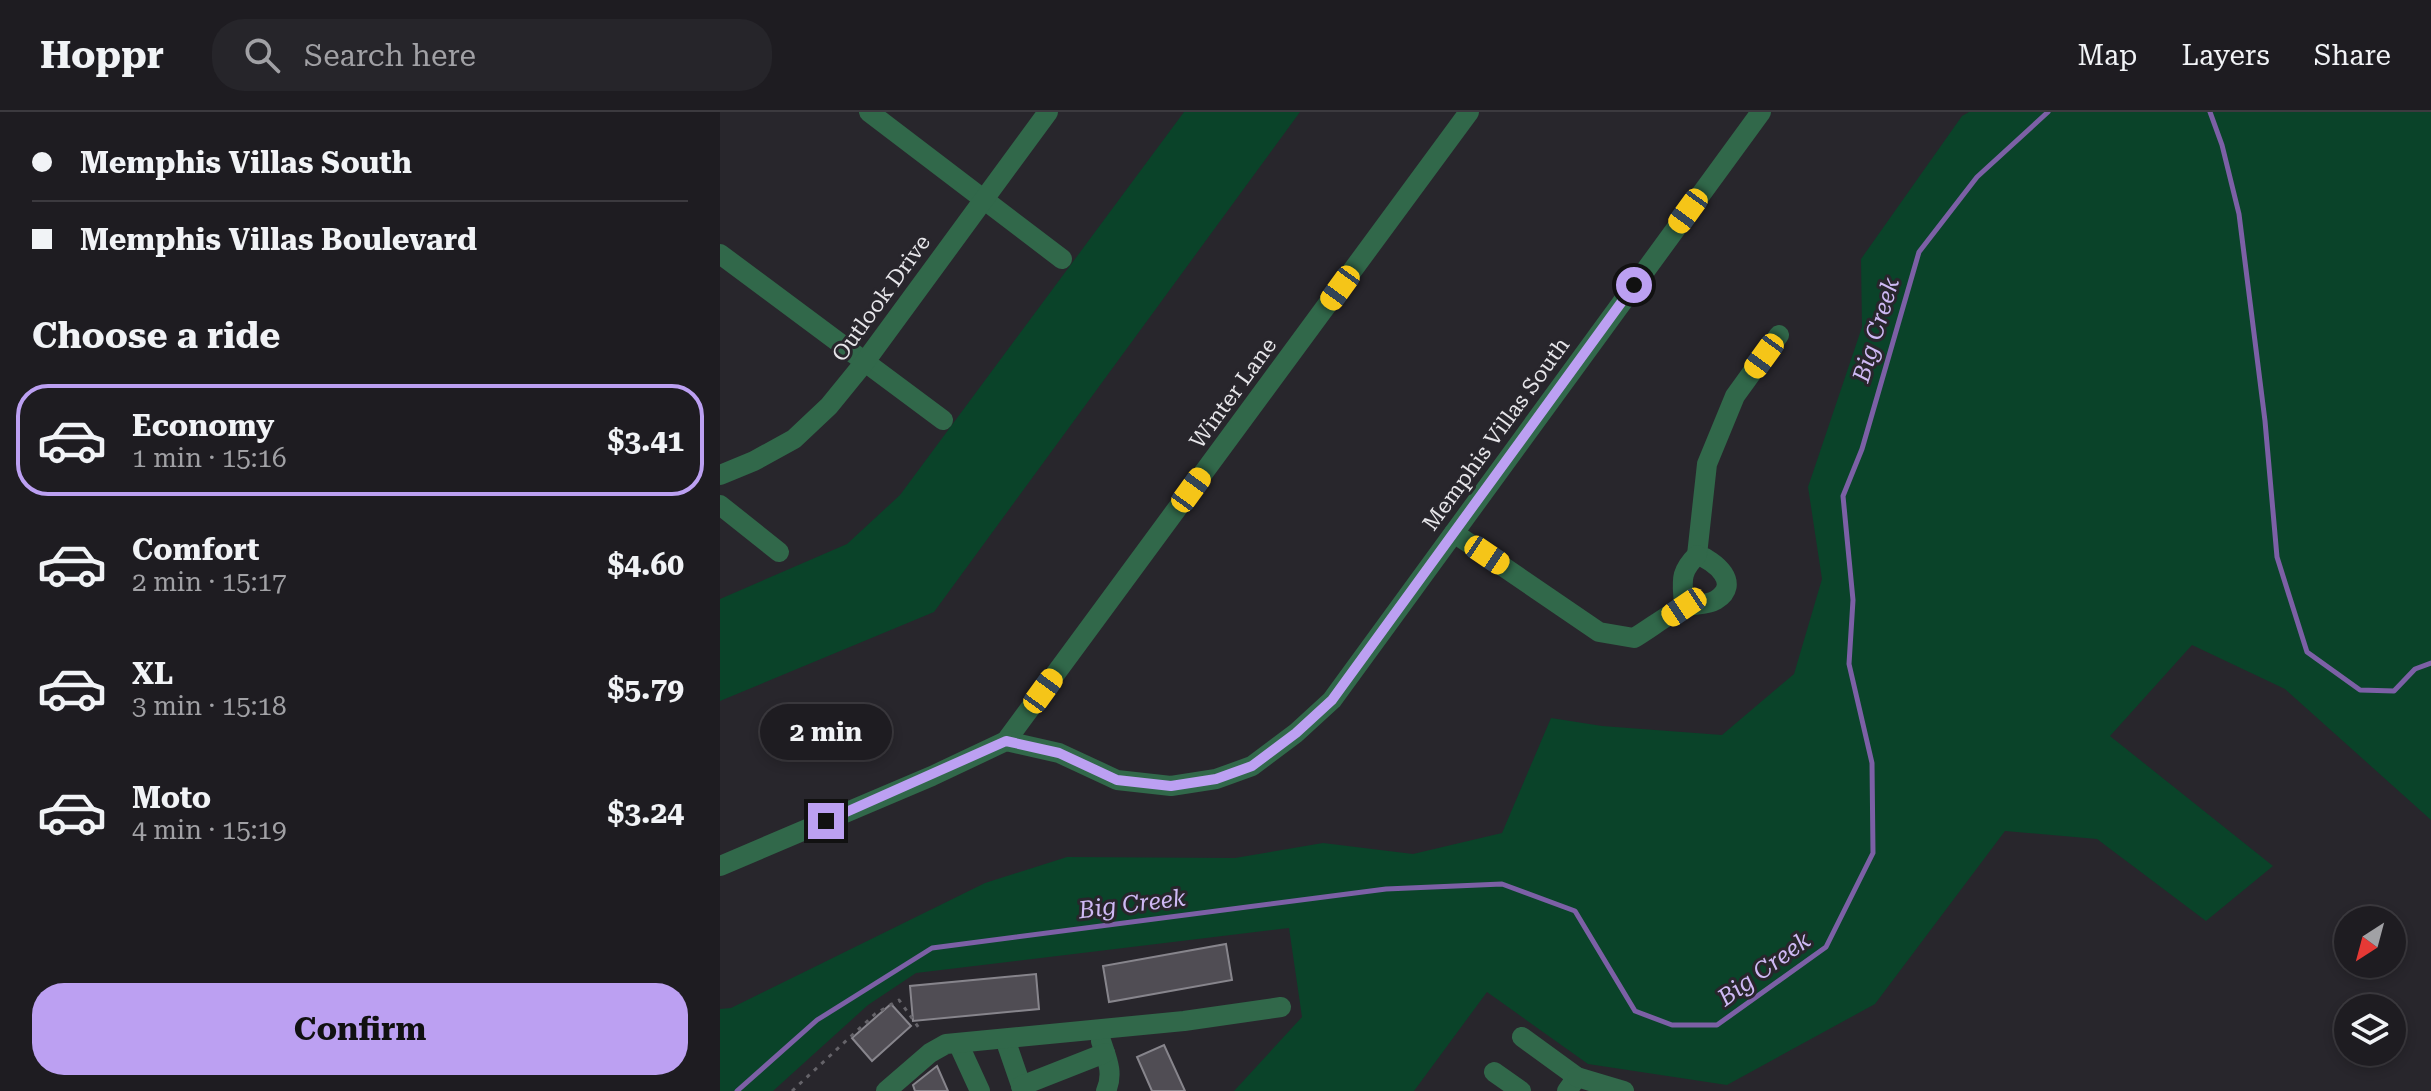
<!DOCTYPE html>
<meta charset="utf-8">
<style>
body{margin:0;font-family:"Roboto Serif",serif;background:#26252a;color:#f1f3f6;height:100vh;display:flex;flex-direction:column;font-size:30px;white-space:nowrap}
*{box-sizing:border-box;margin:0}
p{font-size:26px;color:#a1a1a5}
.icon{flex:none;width:44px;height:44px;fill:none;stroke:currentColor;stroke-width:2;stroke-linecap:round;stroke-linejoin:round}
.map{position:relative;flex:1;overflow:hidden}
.sheet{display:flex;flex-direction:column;background:#1e1c21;width:720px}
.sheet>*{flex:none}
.top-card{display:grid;align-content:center;height:176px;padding:0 32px;background:#1e1c21}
.needle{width:52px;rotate:216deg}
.buttons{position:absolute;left:1614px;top:794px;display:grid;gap:16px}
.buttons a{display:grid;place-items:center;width:72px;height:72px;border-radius:50%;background:#1e1c21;box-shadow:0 4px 12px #0003,0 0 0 2px #3c3a3f;font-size:40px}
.end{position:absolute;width:36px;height:36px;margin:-18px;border:10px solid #bca0f2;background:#111;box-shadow:0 0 0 4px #111}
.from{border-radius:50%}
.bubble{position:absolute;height:56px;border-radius:28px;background:#1e1c21;box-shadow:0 4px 12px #0003,0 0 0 2px #3c3a3f;font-size:26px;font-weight:700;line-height:56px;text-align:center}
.car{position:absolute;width:24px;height:48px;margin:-24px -12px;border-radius:10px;box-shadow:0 0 6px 2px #0007;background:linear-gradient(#f5c518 24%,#345 0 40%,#f5c518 0 76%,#345 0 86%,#f5c518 0)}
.top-card b{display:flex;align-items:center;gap:28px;height:76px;font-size:30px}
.top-card b+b{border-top:2px solid #3c3a3f}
.top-card i{width:20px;height:20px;background:#f1f3f6}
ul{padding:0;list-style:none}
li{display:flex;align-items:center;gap:24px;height:112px;margin:0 16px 12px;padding:0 16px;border:4px solid transparent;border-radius:32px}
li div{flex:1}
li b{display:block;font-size:30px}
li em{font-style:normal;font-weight:700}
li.current{border-color:#bca0f2}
li>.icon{width:72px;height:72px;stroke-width:1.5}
h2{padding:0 32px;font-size:36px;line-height:96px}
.cta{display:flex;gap:16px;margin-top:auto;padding:16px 32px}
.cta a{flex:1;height:92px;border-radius:32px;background:#bca0f2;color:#111;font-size:32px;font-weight:700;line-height:92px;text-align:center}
header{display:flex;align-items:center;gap:48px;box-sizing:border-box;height:112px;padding:0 40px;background:#1e1c21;border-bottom:2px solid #3c3a3f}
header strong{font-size:38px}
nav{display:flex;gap:44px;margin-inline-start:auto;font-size:28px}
.search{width:560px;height:72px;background:#26252a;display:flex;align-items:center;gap:20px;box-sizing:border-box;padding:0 28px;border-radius:32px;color:#a1a1a5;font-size:30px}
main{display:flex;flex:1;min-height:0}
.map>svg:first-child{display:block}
.green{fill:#0a4329}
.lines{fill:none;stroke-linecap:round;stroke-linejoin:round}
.stream{stroke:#7c60a6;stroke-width:5}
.building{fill:#504d54;stroke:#87858c;stroke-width:2}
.path{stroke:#656369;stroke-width:3;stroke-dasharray:4 6;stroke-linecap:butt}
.minor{stroke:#31684a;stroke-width:20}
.route{stroke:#bca0f2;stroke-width:10}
.labels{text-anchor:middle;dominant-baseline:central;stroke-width:6;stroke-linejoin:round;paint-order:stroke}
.street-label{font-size:22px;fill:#e6e5e9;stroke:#28262c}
.water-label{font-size:24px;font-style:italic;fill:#ceb9f4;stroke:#28262c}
</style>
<header>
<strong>Hoppr</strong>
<div class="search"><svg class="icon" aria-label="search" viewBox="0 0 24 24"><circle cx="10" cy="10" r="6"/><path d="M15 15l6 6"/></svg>Search here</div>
<nav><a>Map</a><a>Layers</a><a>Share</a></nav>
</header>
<main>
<section class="sheet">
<div class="top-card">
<b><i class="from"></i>Memphis Villas South</b>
<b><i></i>Memphis Villas Boulevard</b>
</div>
<h2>Choose a ride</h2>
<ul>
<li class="current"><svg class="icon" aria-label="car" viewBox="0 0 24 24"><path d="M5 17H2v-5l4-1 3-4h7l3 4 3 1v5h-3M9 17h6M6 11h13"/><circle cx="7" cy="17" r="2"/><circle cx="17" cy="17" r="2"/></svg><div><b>Economy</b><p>1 min · 15:16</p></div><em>$3.41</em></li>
<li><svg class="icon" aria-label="car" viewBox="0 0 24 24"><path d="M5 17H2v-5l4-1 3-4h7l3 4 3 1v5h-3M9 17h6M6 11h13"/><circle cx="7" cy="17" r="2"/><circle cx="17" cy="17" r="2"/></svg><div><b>Comfort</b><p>2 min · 15:17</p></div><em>$4.60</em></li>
<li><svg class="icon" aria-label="car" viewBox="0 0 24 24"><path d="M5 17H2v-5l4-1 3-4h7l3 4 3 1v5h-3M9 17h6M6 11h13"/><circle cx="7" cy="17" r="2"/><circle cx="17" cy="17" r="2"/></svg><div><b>XL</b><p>3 min · 15:18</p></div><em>$5.79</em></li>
<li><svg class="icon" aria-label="car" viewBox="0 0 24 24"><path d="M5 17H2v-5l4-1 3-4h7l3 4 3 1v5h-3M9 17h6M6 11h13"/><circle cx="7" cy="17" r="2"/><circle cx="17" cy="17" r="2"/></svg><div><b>Moto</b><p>4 min · 15:19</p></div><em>$3.24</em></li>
</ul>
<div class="cta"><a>Confirm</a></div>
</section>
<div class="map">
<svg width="1711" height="979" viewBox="0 0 1711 979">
<rect width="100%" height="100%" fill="#28262c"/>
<g class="green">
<path d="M 464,0 L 580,0 L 214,500 L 0,589 L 0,487 L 127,432 L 180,383 Z"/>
<path d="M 1249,0 L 1711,0 L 1711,708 L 1565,577 L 1472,533 L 1390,624 L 1553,754 L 1486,809 L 1377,727 L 1285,719 L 1155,892 L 1007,973 L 868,952 L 767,880 L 694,979 L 514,979 L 582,905 L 569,816 L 196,861 L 148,893 L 53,979 L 0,979 L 0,897 L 11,896 L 265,771 L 347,745 L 515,746 L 603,731 L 693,742 L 782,721 L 831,606 L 882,614 L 1002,623 L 1074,562 L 1102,467 L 1088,375 L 1142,215 L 1141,147 L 1242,4 Z"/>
</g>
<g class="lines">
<g class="stream">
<path d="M 1490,0 L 1502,33 L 1519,102 L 1545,309 L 1557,445 L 1587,540 L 1640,578 L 1674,579 L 1695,557 L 1711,551"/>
<path d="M 17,979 L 97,908 L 212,836 L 666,777 L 782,772 L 855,799 L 915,899 L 952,913 L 997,913 L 1106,835 L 1153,741 L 1152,651 L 1129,552 L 1133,488 L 1123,384 L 1142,337 L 1199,140 L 1257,65 L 1328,0"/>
</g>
</g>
<g class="building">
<path d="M 506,832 L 512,868 L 389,890 L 383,854 Z"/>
<path d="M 316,862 L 319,897 L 193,909 L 190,874 Z"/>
<path d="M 171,892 L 191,914 L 152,949 L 132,926 Z"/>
<path d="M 444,933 L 465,979 L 432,979 L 417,945 Z"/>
<path d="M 217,954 L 228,979 L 195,979 L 193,973 Z"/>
</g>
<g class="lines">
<path class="path" d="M 72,979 L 155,902 L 179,888 L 199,916"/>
<g class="minor">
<path d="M 149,0 L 342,147"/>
<path d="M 0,142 L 223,308"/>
<path d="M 0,363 L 34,349 L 74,327 L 109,294 L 144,251 L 328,0"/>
<path d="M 0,393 L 59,440"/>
<path d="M 734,421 L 879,520 L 914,526 C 928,518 951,500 964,495 C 974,491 986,494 996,488 C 1022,472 995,448 977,443"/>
<path d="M 977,443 L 987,352 L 1015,284 L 1059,223"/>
<path d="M 964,495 C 963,470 958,462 977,443"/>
<path d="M 286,629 L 749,0"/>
<path d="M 0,754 L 212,664 L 286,629 L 339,641 L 397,668 L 451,674 L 496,667 L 532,654 L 576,621 L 612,588 L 1041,0"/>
<path d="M 802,925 L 857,965 L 847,979"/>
<path d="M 285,927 L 303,979"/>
<path d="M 381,929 C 387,947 394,961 386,979"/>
<path d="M 238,931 L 260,979"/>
<path d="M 774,960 L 801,979"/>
<path d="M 857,965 L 904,979"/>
<path d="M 301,974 L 385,941"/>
<path d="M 166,979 L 210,941 L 226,932 L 464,909 L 561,895"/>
</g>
</g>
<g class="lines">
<path class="route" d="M 106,709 L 286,629 L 339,641 L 397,668 L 451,674 L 496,667 L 532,654 L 576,621 L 612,588 L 914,173"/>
</g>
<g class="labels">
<g class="street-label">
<text transform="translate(161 186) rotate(-54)">Outlook Drive</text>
<text transform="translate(513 281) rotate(-54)">Winter Lane</text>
<text transform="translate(776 322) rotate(-54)">Memphis Villas South</text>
</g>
<g class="water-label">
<text transform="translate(1156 218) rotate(-73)">Big Creek</text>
<text transform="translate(412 792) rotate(-7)">Big Creek</text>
<text transform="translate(1044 857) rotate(-36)">Big Creek</text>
</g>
</g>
</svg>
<div class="buttons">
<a><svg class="needle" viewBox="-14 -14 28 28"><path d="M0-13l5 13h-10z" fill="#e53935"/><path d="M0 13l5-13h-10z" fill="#a1a1a5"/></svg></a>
<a><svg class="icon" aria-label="layers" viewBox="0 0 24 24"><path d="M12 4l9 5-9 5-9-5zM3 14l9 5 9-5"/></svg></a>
</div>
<i class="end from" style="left:914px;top:173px"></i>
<i class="end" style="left:106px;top:709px"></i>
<div class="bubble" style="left:40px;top:592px;width:132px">2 min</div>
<i class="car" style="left:968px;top:99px;rotate:216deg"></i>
<i class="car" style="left:620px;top:176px;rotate:216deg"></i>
<i class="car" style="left:1044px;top:244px;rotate:216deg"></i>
<i class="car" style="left:471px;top:378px;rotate:36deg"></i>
<i class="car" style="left:767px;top:443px;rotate:124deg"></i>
<i class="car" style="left:964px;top:495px;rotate:236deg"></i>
<i class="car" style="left:323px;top:579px;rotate:36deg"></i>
</div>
</main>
